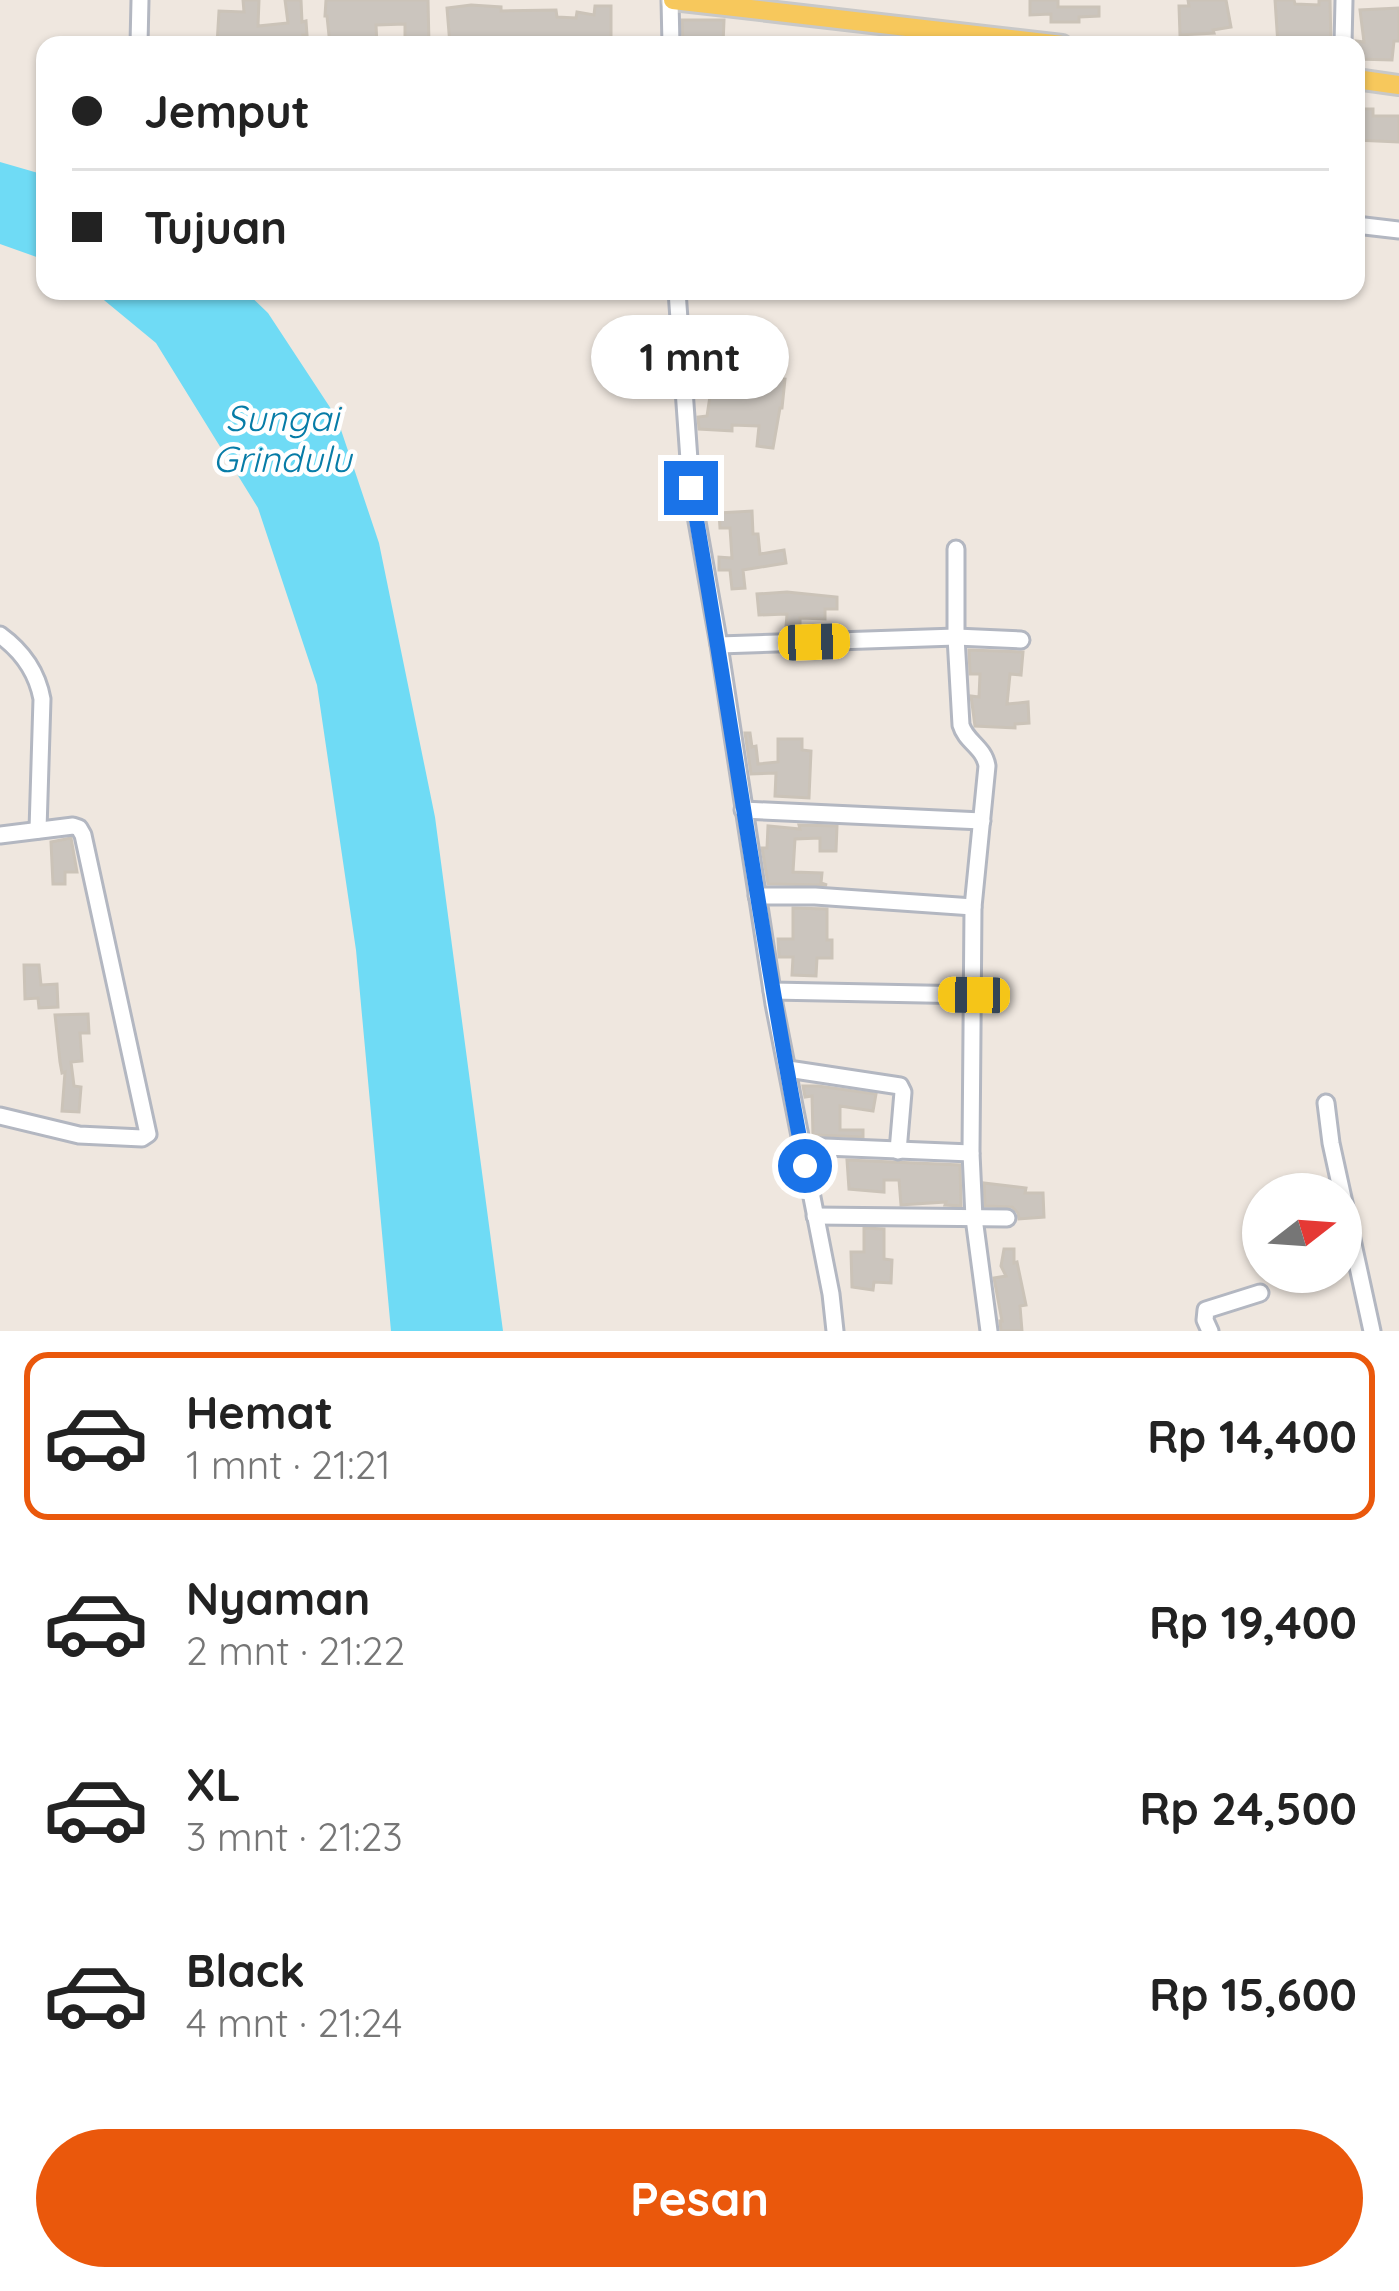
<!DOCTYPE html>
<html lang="id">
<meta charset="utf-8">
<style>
body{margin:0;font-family:Quicksand,sans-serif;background:#f6f6f6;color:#222;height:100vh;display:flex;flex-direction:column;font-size:45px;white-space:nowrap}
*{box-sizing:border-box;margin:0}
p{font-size:39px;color:#767676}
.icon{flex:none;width:66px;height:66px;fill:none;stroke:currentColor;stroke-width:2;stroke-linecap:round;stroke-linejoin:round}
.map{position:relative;height:1331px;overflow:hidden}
.panel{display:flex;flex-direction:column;background:#fff;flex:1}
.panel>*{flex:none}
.guide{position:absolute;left:36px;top:36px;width:1329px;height:264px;border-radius:24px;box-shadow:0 3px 9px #0004;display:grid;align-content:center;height:264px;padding:0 36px;background:#fff}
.needle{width:78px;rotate:73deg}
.tools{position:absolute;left:1242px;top:1173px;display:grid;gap:24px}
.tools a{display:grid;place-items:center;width:120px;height:120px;border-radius:50%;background:#fff;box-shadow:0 3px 9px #0004;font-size:60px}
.end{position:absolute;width:54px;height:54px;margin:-27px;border:15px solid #1a73e8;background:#fff;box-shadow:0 0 0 6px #fff}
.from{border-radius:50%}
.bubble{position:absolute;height:84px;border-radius:42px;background:#fff;box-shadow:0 3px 9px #0004;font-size:39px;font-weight:800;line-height:84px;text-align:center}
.car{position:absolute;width:36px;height:72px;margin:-36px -18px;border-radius:15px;box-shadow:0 0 9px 3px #0007;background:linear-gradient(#f5c518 24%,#345 0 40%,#f5c518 0 76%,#345 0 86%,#f5c518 0)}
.guide b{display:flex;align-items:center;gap:42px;height:114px;font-size:45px}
.guide b+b{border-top:3px solid #e0e0e0}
.guide i{width:30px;height:30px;background:#222}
ul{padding:21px 0 0;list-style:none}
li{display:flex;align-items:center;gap:36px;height:168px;margin:0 24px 18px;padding:0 12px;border:6px solid transparent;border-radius:24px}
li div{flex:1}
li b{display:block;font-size:45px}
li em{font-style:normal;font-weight:800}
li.active{border-color:#ea580c}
li>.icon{width:108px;height:108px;stroke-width:1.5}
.primary-button{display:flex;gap:24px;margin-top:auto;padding:24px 36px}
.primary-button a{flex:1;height:138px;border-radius:72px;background:#ea580c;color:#fff;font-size:48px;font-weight:800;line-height:138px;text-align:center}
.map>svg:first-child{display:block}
.water{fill:#6fdbf5}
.building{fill:#cbc5be;stroke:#cbc3b8;stroke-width:3}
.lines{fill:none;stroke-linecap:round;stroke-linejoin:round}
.minor-casing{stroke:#b3b7c1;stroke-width:21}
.major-casing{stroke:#c8c8c8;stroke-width:24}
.minor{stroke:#fff;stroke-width:15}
.major{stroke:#f7c85c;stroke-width:18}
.route{stroke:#1a73e8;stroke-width:15}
.labels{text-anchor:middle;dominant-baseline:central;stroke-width:9;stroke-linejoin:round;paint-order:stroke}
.water-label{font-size:36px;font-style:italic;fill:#077ca7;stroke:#fff}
</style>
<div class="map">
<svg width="1399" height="1331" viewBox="0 0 1399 1331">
<rect width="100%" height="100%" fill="#efe7df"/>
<g class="water">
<path d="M 0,162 L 45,175 L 45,260 L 0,244 Z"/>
<path d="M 93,291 L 245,291 L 268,313 L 337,418 L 379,543 L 435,817 L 503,1331 L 391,1331 L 356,950 L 317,685 L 258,508 L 156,343 Z"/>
</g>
<g class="building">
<path d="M 243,0 L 259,0 L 258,26 L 288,23 L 285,0 L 301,0 L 302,22 L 306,21 L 307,35 L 303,35 L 304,45 L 217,45 L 219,11 L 244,12 Z"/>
<path d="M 326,0 L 428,0 L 429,45 L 405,45 L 405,24 L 376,25 L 377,45 L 330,45 L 327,16 L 325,16 Z"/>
<path d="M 1030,0 L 1058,0 L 1058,7 L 1099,7 L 1099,16 L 1079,17 L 1079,22 L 1051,22 L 1051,14 L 1030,15 Z"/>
<path d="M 1188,0 L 1226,0 L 1231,27 L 1213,30 L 1214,33 L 1180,35 L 1179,6 L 1189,6 Z"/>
<path d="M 1275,0 L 1294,0 L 1295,4 L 1319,5 L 1319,0 L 1330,0 L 1331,45 L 1278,45 Z"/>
<path d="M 471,5 L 501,7 L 501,11 L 556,10 L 557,17 L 576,18 L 577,12 L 594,15 L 595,6 L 611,6 L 611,38 L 586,38 L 585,45 L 511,45 L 511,41 L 494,42 L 494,38 L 463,38 L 464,45 L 450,45 L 447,8 Z"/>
<path d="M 1399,8 L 1399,41 L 1394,41 L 1392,60 L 1356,59 L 1356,41 L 1364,42 L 1360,10 Z"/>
<path d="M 682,20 L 724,20 L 723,45 L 683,45 Z"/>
<path d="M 1359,109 L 1373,109 L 1373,116 L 1399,116 L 1399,142 L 1356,140 L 1356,115 L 1359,115 Z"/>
<path d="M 728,359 L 723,394 L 752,397 L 754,376 L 785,379 L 782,408 L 780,408 L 773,448 L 757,446 L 759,426 L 732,425 L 732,431 L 699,429 L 698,417 L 707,416 L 712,383 L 696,381 L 699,360 Z"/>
<path d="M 752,511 L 753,534 L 758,534 L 760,554 L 784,550 L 786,563 L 743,570 L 745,588 L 732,589 L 730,570 L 719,570 L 719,557 L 732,558 L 730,528 L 720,528 L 719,513 Z"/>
<path d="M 787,592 L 837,597 L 837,609 L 825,609 L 825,619 L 800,618 L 800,627 L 786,627 L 787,614 L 759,615 L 757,594 Z"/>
<path d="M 969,650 L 1023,652 L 1021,675 L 1010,674 L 1007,704 L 1028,702 L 1029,723 L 1015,724 L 1015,728 L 975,726 L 971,696 L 979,697 L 980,674 L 970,674 Z"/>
<path d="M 745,733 L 750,733 L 752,747 L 756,746 L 758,764 L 778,762 L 778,739 L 802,739 L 802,750 L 811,751 L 809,798 L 775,796 L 776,773 L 751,774 Z"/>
<path d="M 799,825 L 837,826 L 836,851 L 820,851 L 820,838 L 795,839 L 793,872 L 822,873 L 821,883 L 827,885 L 768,884 L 762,848 L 767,848 L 768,826 L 800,829 Z"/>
<path d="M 71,838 L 77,872 L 65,872 L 65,884 L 53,884 L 51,842 Z"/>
<path d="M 793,908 L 827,909 L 827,940 L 832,940 L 832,958 L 817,958 L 816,976 L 792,975 L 793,957 L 779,957 L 778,939 L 793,939 Z"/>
<path d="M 24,965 L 39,965 L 41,985 L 57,984 L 58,1007 L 39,1008 L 38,998 L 25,999 Z"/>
<path d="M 88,1014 L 89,1033 L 80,1033 L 82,1061 L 71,1062 L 74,1086 L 81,1087 L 79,1112 L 62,1111 L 65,1072 L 62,1073 L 60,1062 L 55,1015 Z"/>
<path d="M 803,1086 L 818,1086 L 876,1094 L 873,1111 L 840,1106 L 840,1130 L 863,1130 L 863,1137 L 813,1135 L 812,1096 L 805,1097 Z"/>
<path d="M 847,1160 L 960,1165 L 961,1206 L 945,1205 L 946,1202 L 901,1205 L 899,1180 L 884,1180 L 884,1192 L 849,1189 Z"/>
<path d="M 984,1183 L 1026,1188 L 1025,1193 L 1043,1193 L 1044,1217 L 1019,1219 L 1018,1213 L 1012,1207 L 985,1206 Z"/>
<path d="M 864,1228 L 884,1229 L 884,1259 L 892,1260 L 891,1283 L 874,1282 L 873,1290 L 852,1287 L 851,1252 L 864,1252 Z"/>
<path d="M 1004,1249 L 1014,1249 L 1014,1263 L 1017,1262 L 1026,1305 L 1020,1306 L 1022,1331 L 1001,1331 L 1000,1321 L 1002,1321 L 994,1278 L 1006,1276 L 1001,1266 Z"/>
</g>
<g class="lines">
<g class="minor-casing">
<g id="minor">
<path d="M 670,0 L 671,45"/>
<path d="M 139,44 L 140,0"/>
<path d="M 1343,45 L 1344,0"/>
<path d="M 1356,225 L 1399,230"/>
<path d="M 677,291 L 691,488 L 719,645 L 774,1004 L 831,1294 L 835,1331"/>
<path d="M 956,549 L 956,637 L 961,725 C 966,742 984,747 987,766 L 973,907 L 971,1153 L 974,1218 L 989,1331"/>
<path d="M 0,635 C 22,651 37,672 42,699 L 38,830"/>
<path d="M 719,645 L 956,637 L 1021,640"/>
<path d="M 743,810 L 982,821"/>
<path d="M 0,835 L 73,826 L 79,828 L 83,835 L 148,1134 L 142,1138 L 79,1135 L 0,1116"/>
<path d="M 757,896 L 815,896 L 973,907"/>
<path d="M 772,991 L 974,995"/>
<path d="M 788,1069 L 900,1086 L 903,1092 L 898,1151"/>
<path d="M 1326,1103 L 1331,1143 L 1372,1331"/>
<path d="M 801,1146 L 971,1153"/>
<path d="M 815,1216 L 1007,1218"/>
<path d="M 1210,1331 L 1205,1320 L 1206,1310 L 1260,1293"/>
</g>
</g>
<g class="major-casing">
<g id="major">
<path d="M 673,0 L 1062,45"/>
<path d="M 1356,79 L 1399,85"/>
</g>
</g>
<use href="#minor" class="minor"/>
<use href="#major" class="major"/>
</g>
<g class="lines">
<path class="route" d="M 691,488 C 731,714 761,941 805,1166"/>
</g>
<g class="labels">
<g class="water-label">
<text x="282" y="417">Sungai<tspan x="282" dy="41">Grindulu</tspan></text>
</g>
</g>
</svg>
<div class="tools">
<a><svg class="needle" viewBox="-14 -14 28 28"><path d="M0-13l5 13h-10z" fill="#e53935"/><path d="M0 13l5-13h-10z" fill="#767676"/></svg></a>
</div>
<i class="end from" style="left:805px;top:1166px"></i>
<i class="end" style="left:691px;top:488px"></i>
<div class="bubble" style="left:591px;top:315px;width:198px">1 mnt</div>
<i class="car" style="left:814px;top:642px;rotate:88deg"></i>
<i class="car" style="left:974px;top:995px;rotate:271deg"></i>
<div class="guide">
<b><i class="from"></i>Jemput</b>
<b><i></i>Tujuan</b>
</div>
</div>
<section class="panel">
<ul>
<li class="active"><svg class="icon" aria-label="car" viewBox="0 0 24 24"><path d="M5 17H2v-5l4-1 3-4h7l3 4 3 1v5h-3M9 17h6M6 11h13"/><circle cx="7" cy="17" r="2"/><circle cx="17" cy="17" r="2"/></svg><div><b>Hemat</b><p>1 mnt · 21:21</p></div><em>Rp 14,400</em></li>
<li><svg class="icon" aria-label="car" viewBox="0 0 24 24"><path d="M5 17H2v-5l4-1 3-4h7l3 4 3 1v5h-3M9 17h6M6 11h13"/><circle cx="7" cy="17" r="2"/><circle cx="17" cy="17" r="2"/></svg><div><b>Nyaman</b><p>2 mnt · 21:22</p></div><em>Rp 19,400</em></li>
<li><svg class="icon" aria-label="car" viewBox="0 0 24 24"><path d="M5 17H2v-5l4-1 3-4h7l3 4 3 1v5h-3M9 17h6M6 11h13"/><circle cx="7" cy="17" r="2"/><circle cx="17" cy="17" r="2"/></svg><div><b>XL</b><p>3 mnt · 21:23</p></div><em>Rp 24,500</em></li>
<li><svg class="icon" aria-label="car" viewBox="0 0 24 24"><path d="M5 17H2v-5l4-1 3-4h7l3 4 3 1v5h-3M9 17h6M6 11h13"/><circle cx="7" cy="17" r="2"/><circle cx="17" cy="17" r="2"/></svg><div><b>Black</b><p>4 mnt · 21:24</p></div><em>Rp 15,600</em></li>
</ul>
<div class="primary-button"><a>Pesan</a></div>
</section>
